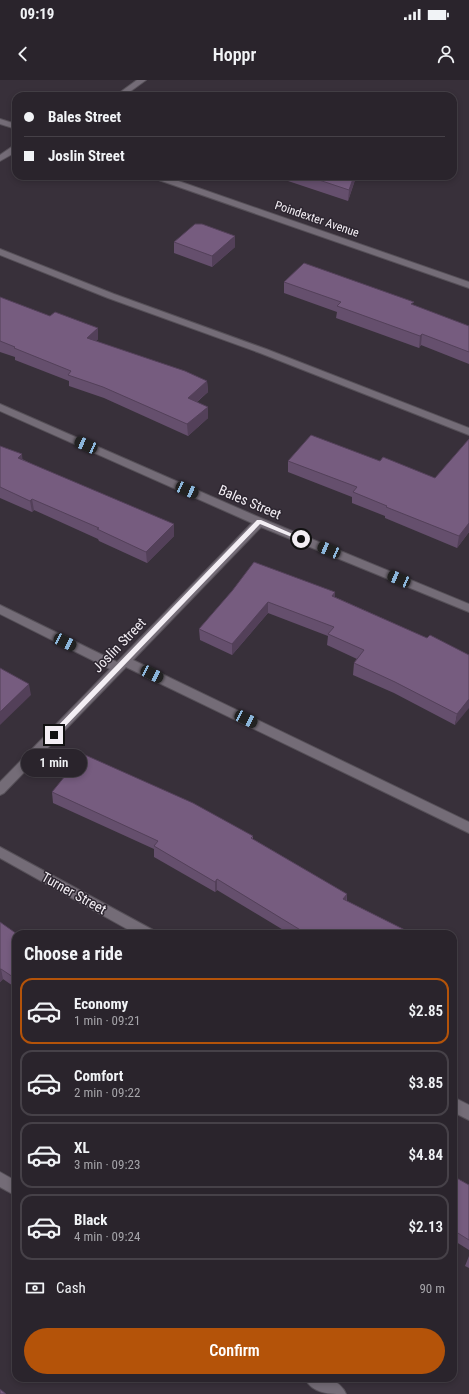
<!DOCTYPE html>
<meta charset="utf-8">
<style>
body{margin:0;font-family:"Roboto Condensed",sans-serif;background:#363038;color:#f1f3f6;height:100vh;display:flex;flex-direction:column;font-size:15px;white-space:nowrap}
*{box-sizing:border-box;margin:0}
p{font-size:13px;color:#a5a4a9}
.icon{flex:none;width:22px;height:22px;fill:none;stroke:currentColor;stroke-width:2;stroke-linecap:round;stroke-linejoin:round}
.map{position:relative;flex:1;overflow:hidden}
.drawer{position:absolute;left:12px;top:850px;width:445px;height:452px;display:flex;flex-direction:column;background:#2a242c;border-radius:12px;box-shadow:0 2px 6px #0003,0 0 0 1px #464148}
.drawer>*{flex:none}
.guide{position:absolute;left:12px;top:12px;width:445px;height:88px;border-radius:12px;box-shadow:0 2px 6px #0003,0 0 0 1px #464148;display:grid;align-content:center;height:88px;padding:0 12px;background:#2a242c}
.end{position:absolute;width:18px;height:18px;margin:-9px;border:5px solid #f3eef4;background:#111;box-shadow:0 0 0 2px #111}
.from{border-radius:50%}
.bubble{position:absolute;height:28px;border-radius:14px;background:#2a242c;box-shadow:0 2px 6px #0003,0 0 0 1px #464148;font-size:13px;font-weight:600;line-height:28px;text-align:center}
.car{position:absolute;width:12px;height:24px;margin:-12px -6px;border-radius:5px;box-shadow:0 0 3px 1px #0007;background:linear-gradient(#222 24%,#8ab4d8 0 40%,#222 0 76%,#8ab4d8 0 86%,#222 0)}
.guide b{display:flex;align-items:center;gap:14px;height:38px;font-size:15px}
.guide b+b{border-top:1px solid #464148}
.guide i{width:10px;height:10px;background:#f1f3f6}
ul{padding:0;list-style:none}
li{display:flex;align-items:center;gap:12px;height:66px;margin:0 8px 6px;padding:0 4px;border:2px solid #464148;border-radius:12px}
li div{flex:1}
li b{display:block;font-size:15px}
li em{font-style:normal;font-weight:600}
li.selected{border-color:#b45309}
li>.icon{width:36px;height:36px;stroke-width:1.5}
h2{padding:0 12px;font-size:18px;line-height:48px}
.pay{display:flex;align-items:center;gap:10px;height:44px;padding:0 12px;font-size:15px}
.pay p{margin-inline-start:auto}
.button{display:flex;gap:8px;margin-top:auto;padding:8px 12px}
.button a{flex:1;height:46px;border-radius:24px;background:#b45309;color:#fff;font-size:16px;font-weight:600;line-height:46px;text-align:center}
.status{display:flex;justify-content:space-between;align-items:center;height:28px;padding:0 20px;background:#2a242c;direction:ltr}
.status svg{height:11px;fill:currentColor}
header{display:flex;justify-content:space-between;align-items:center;height:52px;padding:0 12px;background:#2a242c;font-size:18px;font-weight:600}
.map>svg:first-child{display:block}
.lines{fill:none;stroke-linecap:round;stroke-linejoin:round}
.minor-casing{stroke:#565058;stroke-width:2}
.minor{fill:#746c77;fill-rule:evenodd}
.wall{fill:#654f6d}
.shaded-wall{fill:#534059}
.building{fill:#765c7f;stroke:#534059}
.route{fill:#f3eef4}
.labels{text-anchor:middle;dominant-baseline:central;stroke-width:3;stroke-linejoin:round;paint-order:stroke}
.far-street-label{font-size:12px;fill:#f3eef4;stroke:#2d2630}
.street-label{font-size:14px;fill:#f3eef4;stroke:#2d2630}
</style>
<div class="status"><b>09:19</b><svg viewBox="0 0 49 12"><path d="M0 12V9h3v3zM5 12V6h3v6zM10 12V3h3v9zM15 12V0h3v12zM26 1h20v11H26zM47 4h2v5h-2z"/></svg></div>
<header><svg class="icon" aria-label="back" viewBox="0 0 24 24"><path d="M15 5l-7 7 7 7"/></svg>Hoppr<svg class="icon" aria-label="person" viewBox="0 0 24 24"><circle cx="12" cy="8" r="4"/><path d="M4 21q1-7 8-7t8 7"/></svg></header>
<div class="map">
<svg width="469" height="1314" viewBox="0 0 469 1314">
<rect width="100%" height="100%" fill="#38303a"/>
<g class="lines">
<g class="minor-casing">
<g id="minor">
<path d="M 137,0 L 146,0 L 124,16 L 115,16 Z"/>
<path d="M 0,39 L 16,44 L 16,49 L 0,44 Z"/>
<path d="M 13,66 L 16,66 L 16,72 L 0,81 L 0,75 Z"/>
<path d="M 152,96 L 164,96 L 469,202 L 469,208 L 153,98 Z"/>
<path d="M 0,169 L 114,214 L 266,269 L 469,348 L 469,355 L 260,273 L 108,218 L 0,175 Z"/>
<path d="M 0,324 L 263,439 L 469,524 L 469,532 L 261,447 L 133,580 L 469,742 L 469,753 L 126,587 L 4,713 L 0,715 L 0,702 L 110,589 L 0,534 L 0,525 L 117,582 L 252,443 L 0,331 Z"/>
<path d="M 0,767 L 153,850 L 155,854 L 136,854 L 0,778 Z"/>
<path d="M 453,1017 L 469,1025 L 469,1040 L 453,1032 Z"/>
<path d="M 0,1092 L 16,1101 L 16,1116 L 0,1107 Z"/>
<path d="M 305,1298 C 321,1298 339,1297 346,1314 C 330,1314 312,1314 305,1298 Z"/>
</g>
</g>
<use href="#minor" class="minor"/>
</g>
<g class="wall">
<path d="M 273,96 L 356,96 L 355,100 L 348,121 Z"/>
<path d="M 174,162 L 235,167 L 212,187 L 174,173 Z"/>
<path d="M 284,202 L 413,225 L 469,246 L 469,284 L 421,265 L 419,268 L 336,238 L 337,232 L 284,213 Z"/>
<path d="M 0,217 L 98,259 L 96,261 L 207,301 L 208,312 L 197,322 L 208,338 L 188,356 L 104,318 L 69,306 L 69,301 L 15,280 L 15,277 L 0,272 Z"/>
<path d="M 469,359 L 469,452 L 457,468 L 385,438 L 385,436 L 352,423 L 352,417 L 288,392 L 288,381 L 380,381 L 435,398 Z"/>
<path d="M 0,366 L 22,374 L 22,379 L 174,456 L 147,483 L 99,461 L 98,459 L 34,430 L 32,432 L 0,418 Z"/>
<path d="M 232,511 L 335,512 L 335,517 L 427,558 L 469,575 L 455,645 L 394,613 L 353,595 L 354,583 L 357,579 L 327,565 L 328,556 L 268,533 L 232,575 L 200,560 L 199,549 Z"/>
<path d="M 52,712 L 253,756 L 253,759 L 347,814 L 347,821 L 413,854 L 290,854 L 217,810 L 215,812 L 154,777 L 154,769 L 53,723 Z"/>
<path d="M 0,842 L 16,854 L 16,908 L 3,899 L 0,902 Z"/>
<path d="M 453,1096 L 469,1105 L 469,1170 L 453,1160 Z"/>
<path d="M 469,1176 L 469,1188 L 465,1186 Z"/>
</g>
<g class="shaded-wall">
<path d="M 354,96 L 356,96 L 355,100 L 348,121 L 349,110 Z"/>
<path d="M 235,156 L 235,167 L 212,187 L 212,176 Z"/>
<path d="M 98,248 L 98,259 L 88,269 L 87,258 Z"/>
<path d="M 422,254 L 421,265 L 419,268 L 420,256 Z"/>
<path d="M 207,301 L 208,312 L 188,329 L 188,318 Z"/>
<path d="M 208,327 L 208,338 L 188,356 L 187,344 Z"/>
<path d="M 22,374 L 23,385 L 18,378 Z"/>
<path d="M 32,419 L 34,430 L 32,432 L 30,421 Z"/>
<path d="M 469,443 L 469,452 L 457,468 L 459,456 Z"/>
<path d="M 174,444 L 174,456 L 147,483 L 146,472 Z"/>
<path d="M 335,512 L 335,523 L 332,516 Z"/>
<path d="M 268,522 L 268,533 L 232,575 L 232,564 Z"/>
<path d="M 29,604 L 31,615 L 0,645 L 0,632 Z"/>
<path d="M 469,619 L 469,628 L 455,645 L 457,634 Z"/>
<path d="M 217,799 L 217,810 L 215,812 L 215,802 Z"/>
<path d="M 347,814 L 346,824 L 343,819 Z"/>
<path d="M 0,889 L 1,889 L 3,899 L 0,902 Z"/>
</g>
<g class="building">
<path d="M 307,96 L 354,96 L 349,110 Z"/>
<path d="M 195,144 L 202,144 L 235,156 L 212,176 L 174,162 Z"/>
<path d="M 304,183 L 414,222 L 411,224 L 469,246 L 469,272 L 422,254 L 420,256 L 337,226 L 341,222 L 284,202 Z"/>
<path d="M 0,217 L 50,236 L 55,232 L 98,248 L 87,258 L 185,291 L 207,301 L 188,318 L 208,327 L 187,344 L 103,307 L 68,295 L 71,291 L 14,268 L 15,267 L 0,261 Z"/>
<path d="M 311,355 L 380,381 L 383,377 L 435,398 L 469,359 L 469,443 L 459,456 L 386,427 L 387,426 L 353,412 L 357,407 L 288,381 Z"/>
<path d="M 0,366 L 22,374 L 18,378 L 174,444 L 146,472 L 97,449 L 99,448 L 32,419 L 30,421 L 0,407 Z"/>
<path d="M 254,482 L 335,512 L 332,516 L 427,558 L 430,555 L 469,575 L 469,619 L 457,634 L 395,602 L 354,583 L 364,570 L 328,554 L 334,547 L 268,522 L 232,564 L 199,549 L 232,511 Z"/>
<path d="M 0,588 L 29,604 L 0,632 Z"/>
<path d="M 83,674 L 193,723 L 253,756 L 251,758 L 347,814 L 343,819 L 413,854 L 307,854 L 217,799 L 215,802 L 154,766 L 158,761 L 52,712 Z"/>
<path d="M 0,842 L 17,854 L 16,854 L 16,899 L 1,889 L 0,889 Z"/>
<path d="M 453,1096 L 469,1105 L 469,1160 L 453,1150 Z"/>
<path d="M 0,1309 L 6,1314 L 0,1314 Z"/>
</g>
<path class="route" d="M 257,440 L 261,440 L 304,459 L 299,460 L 260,444 L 56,656 L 51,656 L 51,653 Z"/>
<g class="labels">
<g class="far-street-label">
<text transform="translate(317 139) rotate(19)">Poindexter Avenue</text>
</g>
<g class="street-label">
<text transform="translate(250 422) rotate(23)">Bales Street</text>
<text transform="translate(119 565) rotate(-46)">Joslin Street</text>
<text transform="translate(74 813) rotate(29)">Turner Street</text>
</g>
</g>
</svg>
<i class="end from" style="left:301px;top:459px"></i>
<i class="end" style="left:54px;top:655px"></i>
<div class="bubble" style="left:21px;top:669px;width:66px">1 min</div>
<i class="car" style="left:86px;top:365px;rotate:294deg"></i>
<i class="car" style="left:187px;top:410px;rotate:114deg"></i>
<i class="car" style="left:329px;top:470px;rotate:293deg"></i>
<i class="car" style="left:399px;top:499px;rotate:293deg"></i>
<i class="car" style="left:65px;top:562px;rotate:116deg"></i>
<i class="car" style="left:152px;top:594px;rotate:116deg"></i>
<i class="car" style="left:246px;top:639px;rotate:116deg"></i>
<div class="guide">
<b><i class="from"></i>Bales Street</b>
<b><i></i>Joslin Street</b>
</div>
<section class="drawer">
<h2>Choose a ride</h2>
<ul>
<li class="selected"><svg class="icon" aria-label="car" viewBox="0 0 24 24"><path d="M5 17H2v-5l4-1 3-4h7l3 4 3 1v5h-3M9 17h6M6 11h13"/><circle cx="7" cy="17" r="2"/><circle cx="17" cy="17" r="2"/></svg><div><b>Economy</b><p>1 min · 09:21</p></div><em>$2.85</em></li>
<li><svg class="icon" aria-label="car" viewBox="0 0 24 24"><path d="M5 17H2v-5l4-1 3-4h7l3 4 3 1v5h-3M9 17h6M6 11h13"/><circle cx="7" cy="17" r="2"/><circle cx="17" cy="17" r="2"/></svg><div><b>Comfort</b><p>2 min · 09:22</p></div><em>$3.85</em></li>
<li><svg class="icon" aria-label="car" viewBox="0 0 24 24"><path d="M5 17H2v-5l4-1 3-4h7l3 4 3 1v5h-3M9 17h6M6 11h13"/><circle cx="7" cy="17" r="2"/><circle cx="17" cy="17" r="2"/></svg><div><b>XL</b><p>3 min · 09:23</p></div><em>$4.84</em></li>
<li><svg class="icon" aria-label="car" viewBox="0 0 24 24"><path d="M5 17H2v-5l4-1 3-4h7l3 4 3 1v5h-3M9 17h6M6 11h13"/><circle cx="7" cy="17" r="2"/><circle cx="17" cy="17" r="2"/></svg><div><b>Black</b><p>4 min · 09:24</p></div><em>$2.13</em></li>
</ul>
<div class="pay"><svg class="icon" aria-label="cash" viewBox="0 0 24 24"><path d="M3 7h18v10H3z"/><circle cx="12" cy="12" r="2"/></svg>Cash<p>90 m</p></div>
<div class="button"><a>Confirm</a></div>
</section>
</div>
